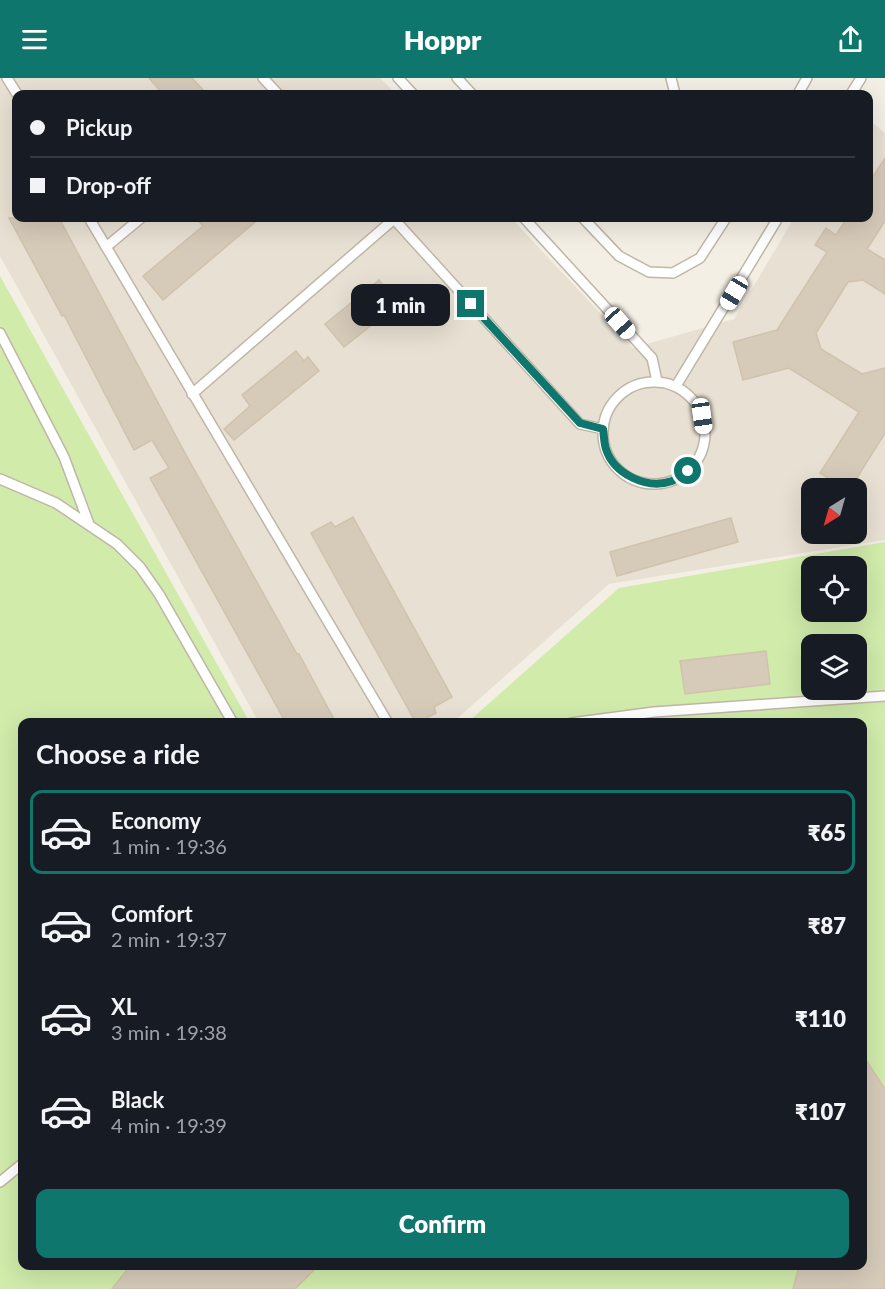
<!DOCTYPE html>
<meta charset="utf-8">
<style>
body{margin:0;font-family:Lato,sans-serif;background:#20242c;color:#f1f3f6;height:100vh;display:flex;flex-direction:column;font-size:22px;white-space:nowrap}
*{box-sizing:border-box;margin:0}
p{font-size:20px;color:#9ea1a6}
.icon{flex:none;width:33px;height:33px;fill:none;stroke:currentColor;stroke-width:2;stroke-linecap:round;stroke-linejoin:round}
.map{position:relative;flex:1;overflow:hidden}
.drawer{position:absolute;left:18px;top:640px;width:849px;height:552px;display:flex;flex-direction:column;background:#171b24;border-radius:12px;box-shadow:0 6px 24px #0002}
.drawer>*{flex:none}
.hud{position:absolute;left:12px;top:12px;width:861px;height:132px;border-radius:12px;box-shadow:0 6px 24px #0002;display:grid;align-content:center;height:132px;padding:0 18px;background:#171b24}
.needle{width:39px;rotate:217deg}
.buttons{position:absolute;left:801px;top:400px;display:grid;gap:12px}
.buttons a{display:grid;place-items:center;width:66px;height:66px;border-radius:12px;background:#171b24;box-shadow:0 6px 24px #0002;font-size:30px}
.end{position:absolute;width:27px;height:27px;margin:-14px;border:8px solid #0f766e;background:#fff;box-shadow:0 0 0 3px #fff}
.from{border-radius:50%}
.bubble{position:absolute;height:42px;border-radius:12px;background:#171b24;box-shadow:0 6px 24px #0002;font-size:20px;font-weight:800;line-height:42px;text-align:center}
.car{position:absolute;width:18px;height:36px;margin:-18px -9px;border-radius:8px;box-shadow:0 0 4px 2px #0007;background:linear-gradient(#fff 24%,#345 0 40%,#fff 0 76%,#345 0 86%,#fff 0)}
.hud b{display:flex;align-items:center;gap:21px;height:57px;font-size:22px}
.hud b+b{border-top:2px solid #363941}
.hud i{width:15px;height:15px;background:#f1f3f6}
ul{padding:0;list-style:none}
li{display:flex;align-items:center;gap:18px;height:84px;margin:0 12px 9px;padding:0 6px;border:3px solid transparent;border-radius:12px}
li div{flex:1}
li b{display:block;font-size:22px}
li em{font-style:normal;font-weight:800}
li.active{border-color:#0f766e}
li>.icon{width:54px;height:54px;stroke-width:1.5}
h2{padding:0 18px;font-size:27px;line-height:72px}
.primary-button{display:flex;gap:12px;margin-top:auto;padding:12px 18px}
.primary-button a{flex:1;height:69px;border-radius:12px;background:#0f766e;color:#fff;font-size:24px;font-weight:800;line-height:69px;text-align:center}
header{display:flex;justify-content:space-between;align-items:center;height:78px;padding:0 18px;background:#0f766e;color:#fff;font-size:27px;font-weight:800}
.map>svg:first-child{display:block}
.residential{fill:#e8e0d2;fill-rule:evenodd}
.green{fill:#d0ebaa;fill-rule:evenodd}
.building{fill:#d6cab9;stroke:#d1c2ac;stroke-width:1.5}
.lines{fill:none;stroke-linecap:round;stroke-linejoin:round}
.lane-casing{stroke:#c0b6a6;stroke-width:12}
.lane{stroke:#fff;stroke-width:9}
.route{stroke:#0f766e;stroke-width:8}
</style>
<header><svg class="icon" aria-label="menu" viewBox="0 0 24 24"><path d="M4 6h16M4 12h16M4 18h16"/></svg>Hoppr<svg class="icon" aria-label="share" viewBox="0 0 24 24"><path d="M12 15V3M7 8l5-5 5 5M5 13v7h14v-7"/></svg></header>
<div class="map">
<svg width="885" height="1211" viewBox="0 0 885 1211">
<rect width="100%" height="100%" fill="#f4efe4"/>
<path class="residential" d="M 0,0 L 380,0 L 396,16 L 16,16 L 16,140 L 511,140 L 633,270 L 734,241 L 794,140 L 868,140 L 869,42 L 885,55 L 885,462 L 609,506 L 452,645 L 259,645 L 0,178 ZM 812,411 L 856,411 L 856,456 L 812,456 Z"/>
<path class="green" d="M 0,198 L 250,645 L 22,645 L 22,1188 L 862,1188 L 862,645 L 467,645 L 619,510 L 885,464 L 885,1211 L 0,1211 ZM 812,489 L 856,489 L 856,534 L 812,534 ZM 812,567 L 856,567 L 856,612 L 812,612 Z"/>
<g class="building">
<path d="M 149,0 L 192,0 L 207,16 L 163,16 Z"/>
<path d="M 885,80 L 885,143 L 867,171 L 885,182 L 885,216 L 863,202 L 848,204 L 816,255 L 821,271 L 862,296 L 885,290 L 885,355 L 850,411 L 844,411 L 820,395 L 859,334 L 789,290 L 743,302 L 733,264 L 777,252 L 827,174 L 815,167 L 826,150 L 836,157 L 847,140 L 868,140 L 868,106 Z"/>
<path d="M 9,140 L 59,140 L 185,375 L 297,576 L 299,576 L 336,645 L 286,645 L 150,400 L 169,390 L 152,362 L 134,372 L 64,237 L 62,238 Z"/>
<path d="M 196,140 L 260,140 L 163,222 L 143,198 L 203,148 Z"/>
<path d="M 379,202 L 387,212 L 392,208 L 403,222 L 344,269 L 325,246 Z"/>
<path d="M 296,273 L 304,283 L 308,279 L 319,293 L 234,362 L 224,351 L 250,328 L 242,317 Z"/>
<path d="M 353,439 L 452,619 L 434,629 L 436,635 L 418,645 L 416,645 L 311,455 L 331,444 L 335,449 Z"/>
<path d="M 731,440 L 738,464 L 617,498 L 610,474 Z"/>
<path d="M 766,573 L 770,606 L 685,616 L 680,583 Z"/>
<path d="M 862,976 L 885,1011 L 885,1211 L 793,1211 L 799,1188 L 862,1188 Z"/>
<path d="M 130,1188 L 318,1188 L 295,1211 L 112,1211 Z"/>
</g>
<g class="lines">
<g class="lane-casing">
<g id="lane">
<path d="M 7,0 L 17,16"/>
<path d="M 263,0 L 278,16"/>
<path d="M 398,0 L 413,16"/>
<path d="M 457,0 L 472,16"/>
<path d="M 671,0 L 675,16"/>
<path d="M 798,16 L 807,0"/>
<path d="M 851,16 L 861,0"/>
<path d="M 89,140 L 388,645"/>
<path d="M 393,140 L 580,346 L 603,351"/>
<path d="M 524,140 L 652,280 L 657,303"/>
<path d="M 583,140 L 619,178 L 649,194 L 673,195 L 700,180 L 726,140"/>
<path d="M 106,169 L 141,140"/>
<path d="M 0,255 L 64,379 L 89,446"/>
<circle cx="654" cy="355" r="51"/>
<path d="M 676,308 L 778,140"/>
<path d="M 192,316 L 394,141"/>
<path d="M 0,401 L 56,425 L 117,466 L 140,489 L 159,516 L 233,645"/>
<path d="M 571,645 L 654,634 L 885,618"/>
<path d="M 0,1104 L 22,1086"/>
</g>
</g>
<use href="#lane" class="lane"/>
</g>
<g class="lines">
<path class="route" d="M 471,226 L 580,345 L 603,351 C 604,357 604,365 606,371 C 614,396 647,412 672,403 C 678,400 683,396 688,393"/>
</g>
</svg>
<div class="buttons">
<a><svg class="needle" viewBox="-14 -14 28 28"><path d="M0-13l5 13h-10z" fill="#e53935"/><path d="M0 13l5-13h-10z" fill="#9ea1a6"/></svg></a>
<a><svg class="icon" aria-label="locate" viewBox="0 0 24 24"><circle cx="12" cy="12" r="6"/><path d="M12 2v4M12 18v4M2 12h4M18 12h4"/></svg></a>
<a><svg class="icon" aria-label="layers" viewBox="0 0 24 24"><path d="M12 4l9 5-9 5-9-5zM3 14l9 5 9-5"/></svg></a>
</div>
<i class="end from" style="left:688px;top:393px"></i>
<i class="end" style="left:471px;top:226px"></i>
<div class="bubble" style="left:351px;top:206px;width:99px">1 min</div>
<i class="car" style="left:734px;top:215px;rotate:211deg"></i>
<i class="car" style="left:620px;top:245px;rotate:138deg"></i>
<i class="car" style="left:702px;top:338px;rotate:172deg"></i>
<div class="hud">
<b><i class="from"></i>Pickup</b>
<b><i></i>Drop-off</b>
</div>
<section class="drawer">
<h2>Choose a ride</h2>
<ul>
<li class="active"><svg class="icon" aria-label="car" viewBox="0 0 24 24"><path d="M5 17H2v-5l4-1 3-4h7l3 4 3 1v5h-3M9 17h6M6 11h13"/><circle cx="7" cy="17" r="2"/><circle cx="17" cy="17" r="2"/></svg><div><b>Economy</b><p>1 min · 19:36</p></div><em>₹65</em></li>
<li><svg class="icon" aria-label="car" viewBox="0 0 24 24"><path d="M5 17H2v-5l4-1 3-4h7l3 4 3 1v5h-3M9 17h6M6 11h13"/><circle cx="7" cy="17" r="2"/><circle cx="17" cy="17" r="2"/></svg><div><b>Comfort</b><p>2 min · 19:37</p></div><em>₹87</em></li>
<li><svg class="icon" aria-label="car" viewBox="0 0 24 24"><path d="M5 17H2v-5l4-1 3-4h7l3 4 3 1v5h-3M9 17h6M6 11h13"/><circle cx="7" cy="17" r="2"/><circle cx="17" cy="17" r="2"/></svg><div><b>XL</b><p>3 min · 19:38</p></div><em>₹110</em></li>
<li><svg class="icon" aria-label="car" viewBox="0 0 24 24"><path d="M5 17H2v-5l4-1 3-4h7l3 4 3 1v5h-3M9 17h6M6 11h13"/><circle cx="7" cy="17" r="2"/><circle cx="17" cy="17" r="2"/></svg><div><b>Black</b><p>4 min · 19:39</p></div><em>₹107</em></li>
</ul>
<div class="primary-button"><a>Confirm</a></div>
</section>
</div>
